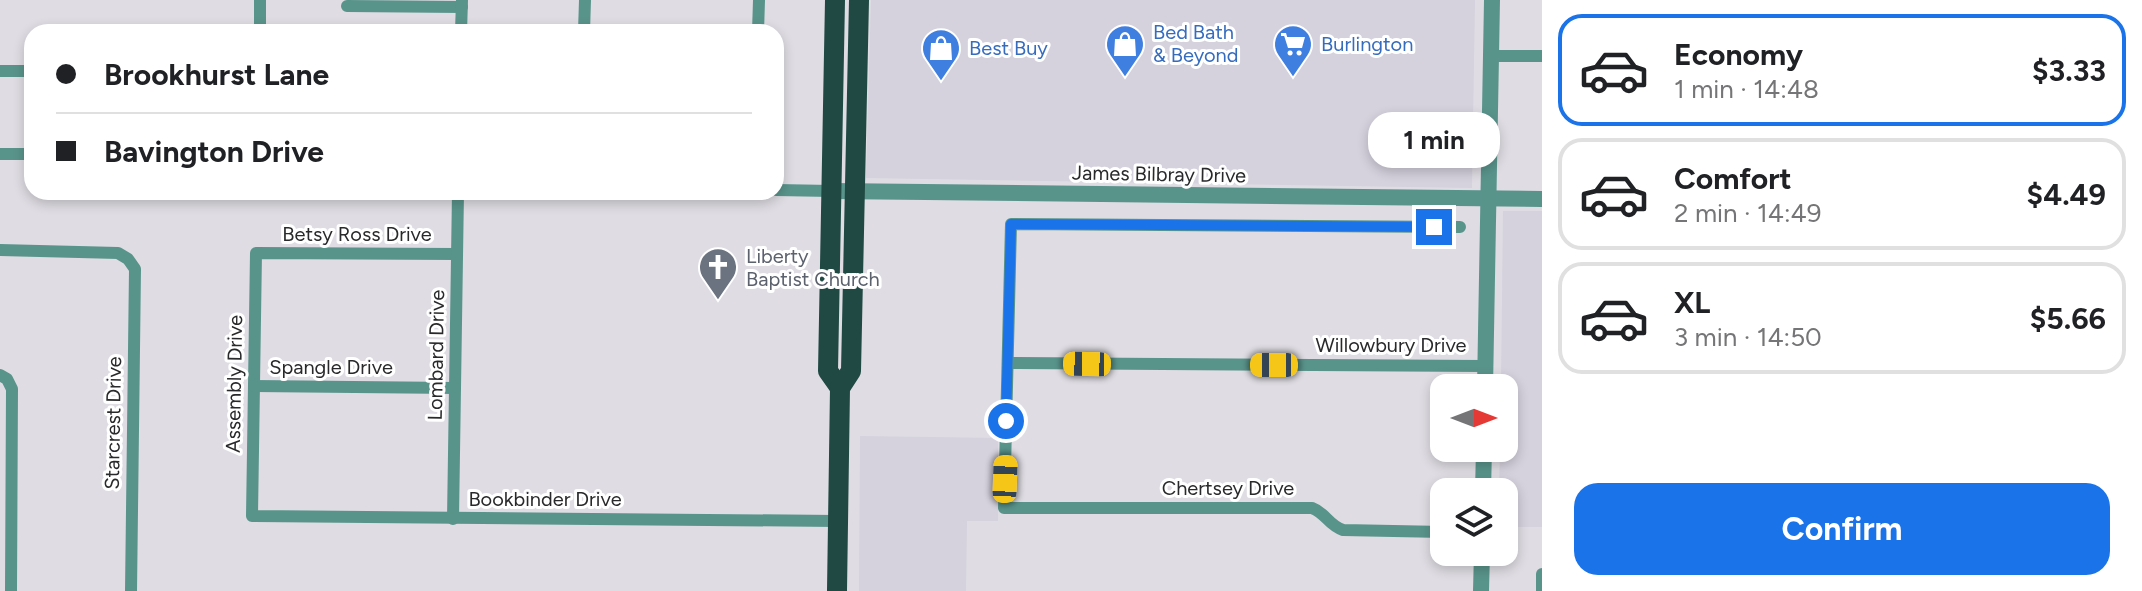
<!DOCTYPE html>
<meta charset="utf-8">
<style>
body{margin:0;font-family:Figtree,sans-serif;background:#f6f6f6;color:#202124;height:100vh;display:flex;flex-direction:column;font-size:30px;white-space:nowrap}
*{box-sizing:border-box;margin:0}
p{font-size:26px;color:#757577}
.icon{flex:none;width:44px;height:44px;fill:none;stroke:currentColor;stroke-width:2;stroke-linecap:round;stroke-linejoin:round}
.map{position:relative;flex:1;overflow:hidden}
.sheet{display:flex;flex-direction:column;background:#fff;width:600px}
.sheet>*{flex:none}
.hud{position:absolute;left:24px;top:24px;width:760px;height:176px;border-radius:24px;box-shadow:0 4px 12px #0003;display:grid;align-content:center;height:176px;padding:0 32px;background:#fff}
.needle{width:52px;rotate:90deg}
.controls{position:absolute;left:1430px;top:374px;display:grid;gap:16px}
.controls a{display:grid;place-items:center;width:88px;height:88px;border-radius:16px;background:#fff;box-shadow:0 4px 12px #0003;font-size:40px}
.end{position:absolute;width:36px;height:36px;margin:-18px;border:10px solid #1a73e8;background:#fff;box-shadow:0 0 0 4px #fff}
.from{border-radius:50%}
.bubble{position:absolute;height:56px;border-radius:24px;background:#fff;box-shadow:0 4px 12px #0003;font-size:26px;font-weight:700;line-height:56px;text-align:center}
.car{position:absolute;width:24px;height:48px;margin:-24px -12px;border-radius:10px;box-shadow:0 0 6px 2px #0007;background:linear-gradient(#f5c518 24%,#345 0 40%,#f5c518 0 76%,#345 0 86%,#f5c518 0)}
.hud b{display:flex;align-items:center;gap:28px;height:76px;font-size:30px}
.hud b+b{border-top:2px solid #e0e0e0}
.hud i{width:20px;height:20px;background:#202124}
ul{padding:14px 0 0;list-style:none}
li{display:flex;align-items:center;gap:24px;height:112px;margin:0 16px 12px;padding:0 16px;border:4px solid #e0e0e0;border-radius:24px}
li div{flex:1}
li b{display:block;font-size:30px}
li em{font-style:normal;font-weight:700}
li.active{border-color:#1a73e8}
li>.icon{width:72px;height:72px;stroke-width:1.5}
.primary-button{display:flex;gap:16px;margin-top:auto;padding:16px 32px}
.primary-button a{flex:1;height:92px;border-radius:24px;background:#1a73e8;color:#fff;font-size:32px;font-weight:700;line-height:92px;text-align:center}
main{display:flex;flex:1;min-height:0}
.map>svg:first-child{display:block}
.built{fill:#d5d1dd}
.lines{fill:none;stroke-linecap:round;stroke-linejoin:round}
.minor{stroke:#59948b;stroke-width:12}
.tertiary{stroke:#59948b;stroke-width:16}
.primary{stroke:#204944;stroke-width:20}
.route{stroke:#1a73e8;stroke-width:10}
.labels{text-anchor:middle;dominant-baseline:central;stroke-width:6;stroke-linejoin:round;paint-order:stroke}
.shop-label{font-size:20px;fill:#366cbe;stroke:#fff;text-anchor:start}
.street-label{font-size:20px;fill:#29292b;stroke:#fff}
.worship-label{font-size:20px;fill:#5b616d;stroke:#fff;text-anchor:start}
</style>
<main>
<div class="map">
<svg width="1542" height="591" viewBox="0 0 1542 591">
<rect width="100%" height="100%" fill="#dfdde3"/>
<g class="built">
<path d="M 871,0 L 1475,0 L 1472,188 L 866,178 Z"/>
<path d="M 1503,211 L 1542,211 L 1542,527 L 1504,527 L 1504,492 L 1499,492 L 1500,448 L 1504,448 L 1504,388 L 1501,388 Z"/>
<path d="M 860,436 L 998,438 L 998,521 L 967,521 L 966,591 L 859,591 Z"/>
</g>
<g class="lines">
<g class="minor">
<path d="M 347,6 L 462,7"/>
<path d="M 260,32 L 260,0"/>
<path d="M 461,32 L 462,0"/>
<path d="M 584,32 L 585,0"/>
<path d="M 758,32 L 759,0"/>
<path d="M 1491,56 L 1542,56"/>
<path d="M 0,71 L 32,71"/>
<path d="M 0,154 L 32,154"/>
<path d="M 776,190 L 832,191"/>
<path d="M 0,250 L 118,253 L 128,259 L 135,269 L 131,591"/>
<path d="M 457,254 L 256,253 L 252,516 L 837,521"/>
<path d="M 1008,363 L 1485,366"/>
<path d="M 0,375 L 7,379 L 12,389 L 11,591"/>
<path d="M 254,386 L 455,388"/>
<path d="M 453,519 L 458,192"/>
<path d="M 1444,532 L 1343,530 C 1328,525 1326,513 1312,508 L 1004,508 L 1011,224 L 1460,227"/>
<path d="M 1542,591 L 1542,574"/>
</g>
<g class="tertiary">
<path d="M 832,191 L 1542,199"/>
<path d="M 1485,388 L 1492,0"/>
<path d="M 1483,492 L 1484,448"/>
<path d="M 1481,591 L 1482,552"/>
</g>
<g class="primary">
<path d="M 835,0 L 828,371 L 840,388"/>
<path d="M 837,591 L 840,388 L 851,371 L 859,0"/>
</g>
</g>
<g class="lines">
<path class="route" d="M 1006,421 L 1011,224 L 1434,227"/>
</g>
<defs>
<g id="shop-pin" transform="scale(2)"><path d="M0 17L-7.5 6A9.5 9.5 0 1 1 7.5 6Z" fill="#3f7fe0" stroke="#fff"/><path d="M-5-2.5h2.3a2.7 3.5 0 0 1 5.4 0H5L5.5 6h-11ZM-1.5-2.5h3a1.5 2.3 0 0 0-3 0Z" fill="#fff"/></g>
<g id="supermarket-pin" transform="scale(2)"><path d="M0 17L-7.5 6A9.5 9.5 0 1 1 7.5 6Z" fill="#3f7fe0" stroke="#fff"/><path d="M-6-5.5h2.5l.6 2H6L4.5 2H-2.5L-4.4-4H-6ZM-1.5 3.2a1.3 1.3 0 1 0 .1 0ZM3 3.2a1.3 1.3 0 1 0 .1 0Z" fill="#fff"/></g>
<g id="church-pin" transform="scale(2)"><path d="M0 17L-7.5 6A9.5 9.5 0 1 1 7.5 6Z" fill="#6b7280" stroke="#fff"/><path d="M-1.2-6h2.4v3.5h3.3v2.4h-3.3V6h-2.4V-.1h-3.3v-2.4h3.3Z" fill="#fff"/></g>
</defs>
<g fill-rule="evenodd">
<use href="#shop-pin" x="1125" y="44"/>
<use href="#supermarket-pin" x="1293" y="44"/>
<use href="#shop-pin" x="941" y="48"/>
<use href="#church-pin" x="718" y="267"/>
</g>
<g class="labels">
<g class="shop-label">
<text x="1153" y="32">Bed Bath<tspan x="1153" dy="23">&amp; Beyond</tspan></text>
<text x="1321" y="44">Burlington</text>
<text x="969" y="48">Best Buy</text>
</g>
<g class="street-label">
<text transform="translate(1159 174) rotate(1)">James Bilbray Drive</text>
<text x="357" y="234">Betsy Ross Drive</text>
<text x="1391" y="345">Willowbury Drive</text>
<text transform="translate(436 355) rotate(-89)">Lombard Drive</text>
<text x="331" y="367">Spangle Drive</text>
<text transform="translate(234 384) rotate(-89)">Assembly Drive</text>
<text transform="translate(113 423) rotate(-89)">Starcrest Drive</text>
<text x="1228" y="488">Chertsey Drive</text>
<text x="545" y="499">Bookbinder Drive</text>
</g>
<g class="worship-label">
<text x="746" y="256">Liberty<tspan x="746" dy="23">Baptist Church</tspan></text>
</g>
</g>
</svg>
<div class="controls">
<a><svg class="needle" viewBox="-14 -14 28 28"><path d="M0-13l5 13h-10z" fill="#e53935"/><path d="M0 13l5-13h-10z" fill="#757577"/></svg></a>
<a><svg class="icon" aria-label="layers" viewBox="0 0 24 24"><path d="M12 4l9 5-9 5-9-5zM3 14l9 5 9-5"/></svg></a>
</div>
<i class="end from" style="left:1006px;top:421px"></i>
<i class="end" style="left:1434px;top:227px"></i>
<div class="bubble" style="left:1368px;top:112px;width:132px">1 min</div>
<i class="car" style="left:1087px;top:364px;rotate:271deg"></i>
<i class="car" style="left:1274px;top:365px;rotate:270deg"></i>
<i class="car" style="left:1005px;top:479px;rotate:2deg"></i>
<div class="hud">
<b><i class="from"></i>Brookhurst Lane</b>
<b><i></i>Bavington Drive</b>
</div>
</div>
<section class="sheet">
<ul>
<li class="active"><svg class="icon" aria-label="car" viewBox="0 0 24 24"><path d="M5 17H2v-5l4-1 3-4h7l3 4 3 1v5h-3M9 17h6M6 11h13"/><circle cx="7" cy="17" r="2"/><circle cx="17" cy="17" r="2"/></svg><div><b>Economy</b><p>1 min · 14:48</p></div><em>$3.33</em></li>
<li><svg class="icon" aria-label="car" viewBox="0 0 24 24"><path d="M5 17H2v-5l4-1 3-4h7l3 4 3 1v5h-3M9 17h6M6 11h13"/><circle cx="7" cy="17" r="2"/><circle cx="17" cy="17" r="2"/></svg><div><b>Comfort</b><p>2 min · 14:49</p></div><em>$4.49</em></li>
<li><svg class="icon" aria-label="car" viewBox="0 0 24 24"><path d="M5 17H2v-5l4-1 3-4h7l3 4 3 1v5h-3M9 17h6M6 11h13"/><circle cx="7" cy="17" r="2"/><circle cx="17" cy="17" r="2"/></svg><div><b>XL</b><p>3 min · 14:50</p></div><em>$5.66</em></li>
</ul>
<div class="primary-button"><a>Confirm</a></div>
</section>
</main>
